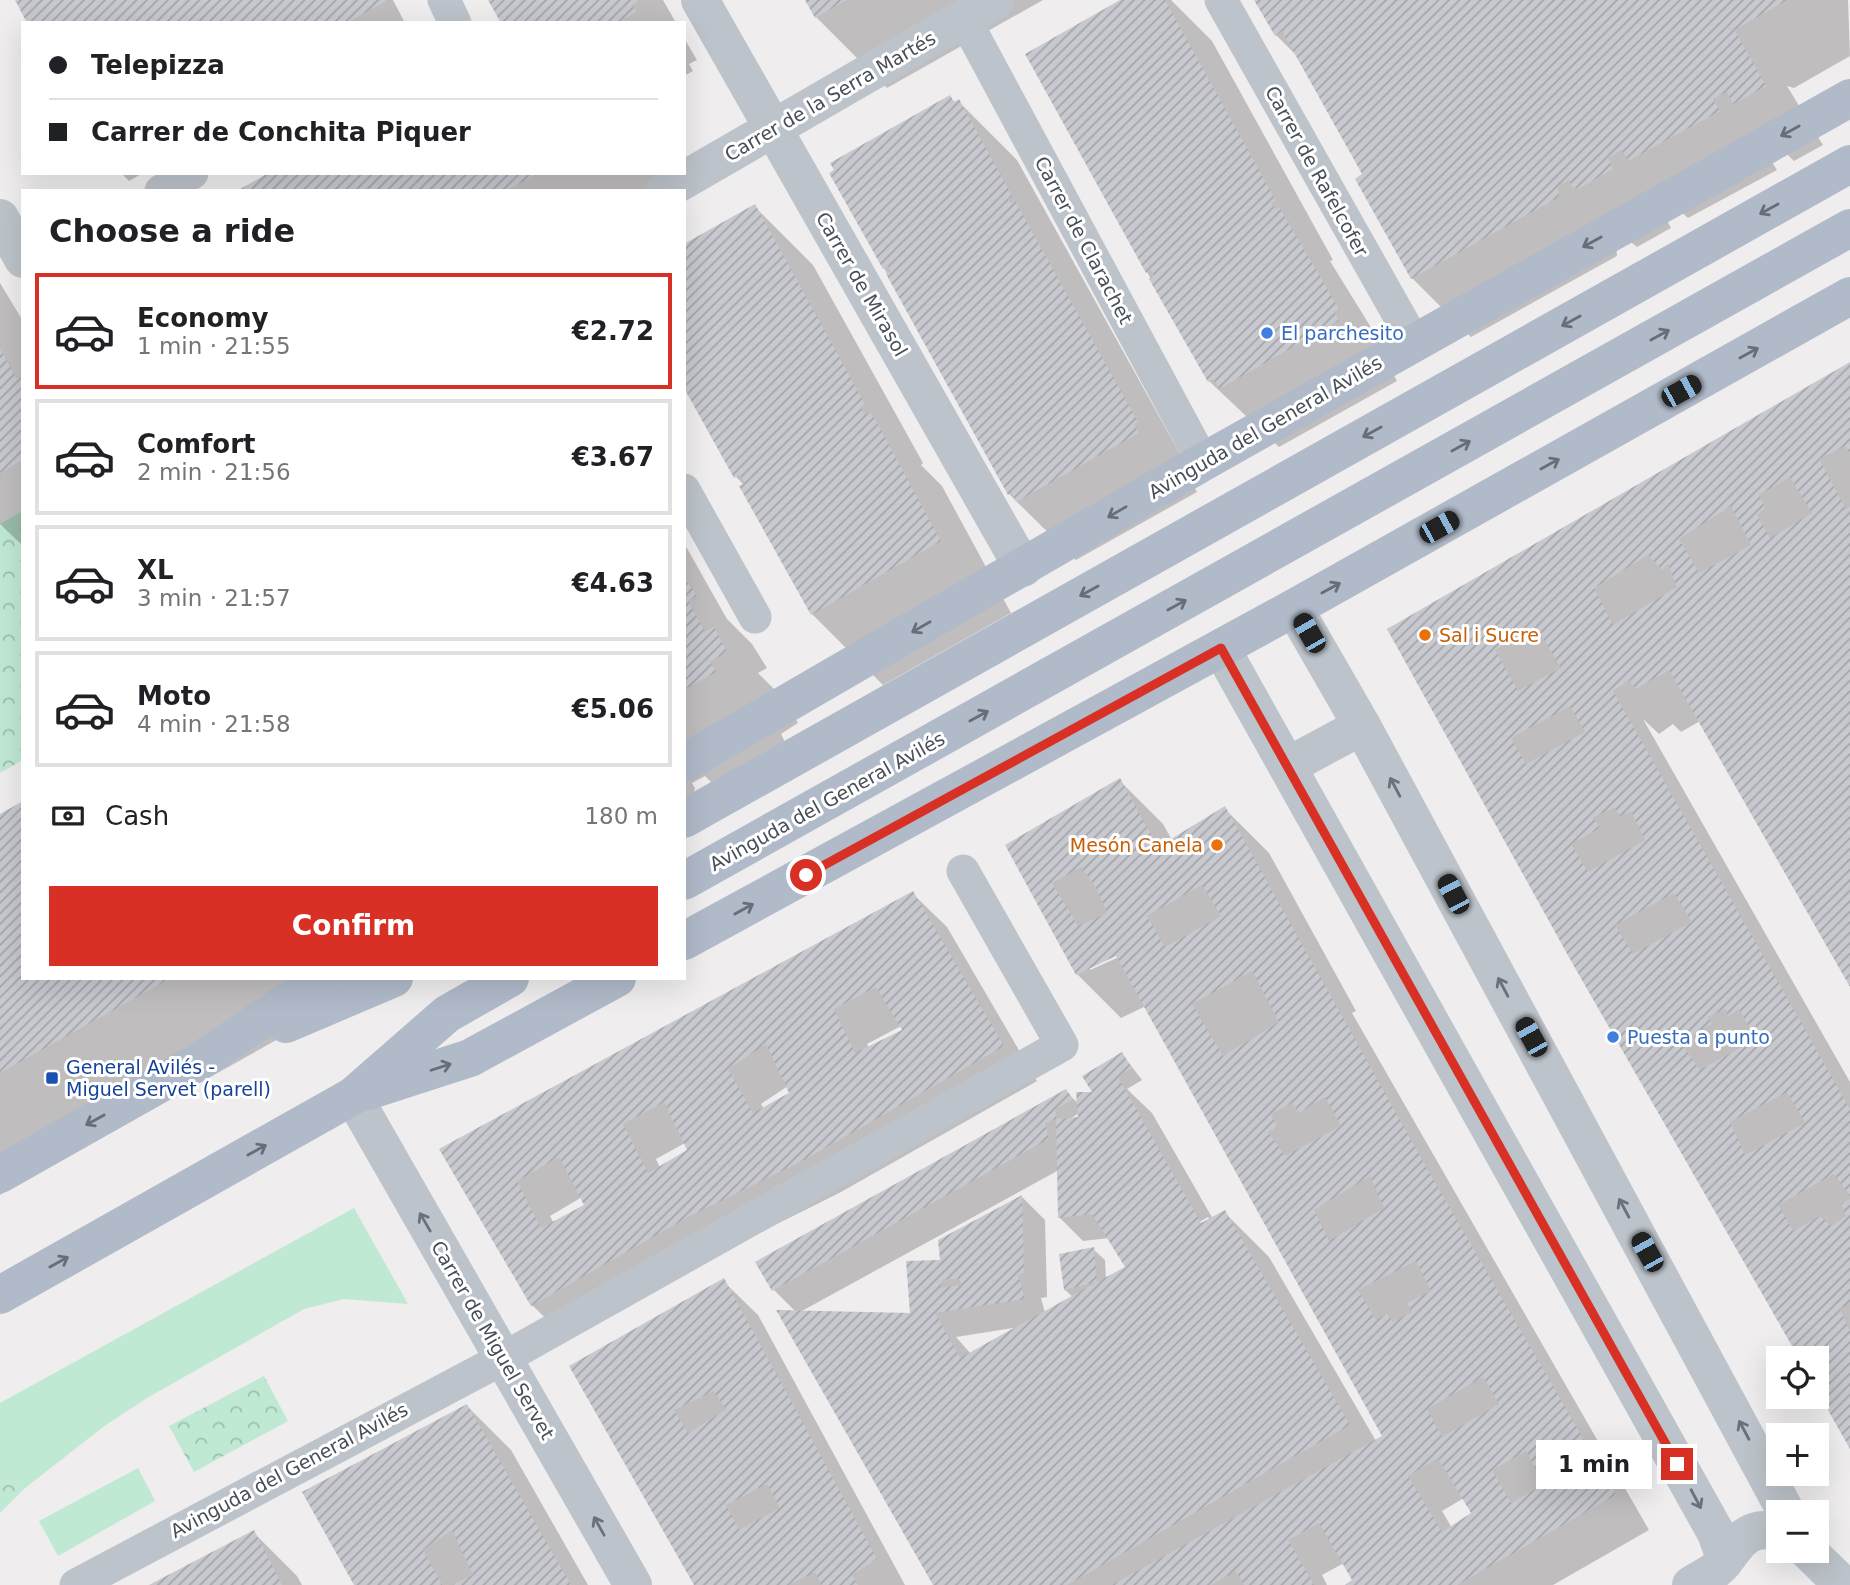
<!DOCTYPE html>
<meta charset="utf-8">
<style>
body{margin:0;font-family:"DejaVu Sans",sans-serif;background:#f6f6f6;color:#202124;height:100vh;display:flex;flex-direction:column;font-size:26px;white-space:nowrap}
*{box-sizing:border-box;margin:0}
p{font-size:23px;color:#757577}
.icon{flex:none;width:38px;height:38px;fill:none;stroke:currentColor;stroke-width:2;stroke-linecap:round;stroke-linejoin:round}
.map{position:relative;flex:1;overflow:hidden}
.details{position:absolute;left:21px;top:189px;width:665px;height:791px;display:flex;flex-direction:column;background:#fff;border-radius:0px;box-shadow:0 7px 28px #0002}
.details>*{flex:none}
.top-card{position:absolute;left:21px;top:21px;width:665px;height:154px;border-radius:0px;box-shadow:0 7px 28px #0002;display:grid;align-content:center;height:154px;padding:0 28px;background:#fff}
.buttons{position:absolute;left:1766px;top:1346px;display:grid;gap:14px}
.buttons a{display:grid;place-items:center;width:63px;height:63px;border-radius:0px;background:#fff;box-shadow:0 7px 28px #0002;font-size:35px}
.end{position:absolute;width:32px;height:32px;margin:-16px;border:9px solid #d93025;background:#fff;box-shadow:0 0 0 4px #fff}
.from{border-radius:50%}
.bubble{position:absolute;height:49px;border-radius:0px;background:#fff;box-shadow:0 7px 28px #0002;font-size:23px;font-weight:600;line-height:49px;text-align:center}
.car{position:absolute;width:21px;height:42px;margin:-21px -10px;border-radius:9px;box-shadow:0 0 5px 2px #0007;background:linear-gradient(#222 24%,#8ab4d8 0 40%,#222 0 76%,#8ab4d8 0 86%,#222 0)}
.top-card b{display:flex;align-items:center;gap:24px;height:66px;font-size:26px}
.top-card b+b{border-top:2px solid #e0e0e0}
.top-card i{width:18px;height:18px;background:#202124}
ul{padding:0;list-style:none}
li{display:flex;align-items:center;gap:21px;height:116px;margin:0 14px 10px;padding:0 14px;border:4px solid #e0e0e0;border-radius:0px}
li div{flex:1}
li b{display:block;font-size:26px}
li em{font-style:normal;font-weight:600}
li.current{border-color:#d93025}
li>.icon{width:63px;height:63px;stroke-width:1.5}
h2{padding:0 28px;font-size:32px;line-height:84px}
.pay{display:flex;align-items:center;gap:18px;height:77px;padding:0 28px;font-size:26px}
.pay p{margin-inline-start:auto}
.action{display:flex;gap:14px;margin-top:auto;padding:14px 28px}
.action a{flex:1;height:80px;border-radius:0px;background:#d93025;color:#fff;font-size:28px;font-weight:600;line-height:80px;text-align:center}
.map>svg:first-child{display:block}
.park{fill:url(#park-crowns)}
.garden{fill:#c0e9d4}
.shadow{fill:#0003;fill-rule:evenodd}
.building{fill:url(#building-hatch);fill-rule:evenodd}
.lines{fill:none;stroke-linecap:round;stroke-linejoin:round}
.pedestrian{stroke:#bdc3ca;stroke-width:33}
.minor{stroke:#bdc3ca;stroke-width:38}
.primary{stroke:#b0bac9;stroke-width:38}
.oneway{stroke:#666e7a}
.oneway2{stroke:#6a717a}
.route{stroke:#d93025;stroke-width:9}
.shop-dot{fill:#3f7fe0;stroke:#fff;stroke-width:2.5}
.food-dot{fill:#e8710a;stroke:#fff;stroke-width:2.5}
.transit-dot{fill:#1a4fb4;stroke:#fff;stroke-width:2.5}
.labels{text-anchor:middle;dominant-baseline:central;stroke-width:6;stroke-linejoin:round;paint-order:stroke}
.street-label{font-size:19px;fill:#474e58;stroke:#fff}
.shop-label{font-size:19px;fill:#366cbe;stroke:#fff;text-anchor:start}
.food-label{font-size:19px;fill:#c56008;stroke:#fff;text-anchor:start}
.transit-label{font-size:19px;fill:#164399;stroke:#fff;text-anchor:start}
</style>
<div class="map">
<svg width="1850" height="1585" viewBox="0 0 1850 1585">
<defs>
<pattern id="park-crowns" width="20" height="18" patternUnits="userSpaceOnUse" patternTransform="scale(1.75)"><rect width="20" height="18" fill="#c0e9d4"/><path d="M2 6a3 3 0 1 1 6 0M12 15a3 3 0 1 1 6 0" fill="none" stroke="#9ebfaf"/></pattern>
<pattern id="building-hatch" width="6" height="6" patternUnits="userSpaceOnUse" patternTransform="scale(1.75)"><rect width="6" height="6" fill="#c7c9cf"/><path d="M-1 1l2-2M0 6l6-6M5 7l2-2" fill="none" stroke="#a3a5ab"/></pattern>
</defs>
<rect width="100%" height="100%" fill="#efeded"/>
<g class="park">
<path d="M 23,511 L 23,760 L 0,773 L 0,524 Z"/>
<path d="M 264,1376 L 288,1421 L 194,1472 L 169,1426 Z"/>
<path d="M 0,1481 L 24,1489 L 0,1513 Z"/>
</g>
<g class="garden">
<path d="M 354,1208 L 408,1304 L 344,1299 L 304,1309 L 147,1398 L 103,1427 L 24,1489 L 0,1481 L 0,1403 Z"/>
<path d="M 138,1468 L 155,1501 L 58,1556 L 39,1521 Z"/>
</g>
<g class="shadow">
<path d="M 17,0 L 393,0 L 405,23 L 29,23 Z"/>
<path d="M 490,0 L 663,0 L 676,23 L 503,23 Z"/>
<path d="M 806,0 L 1043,0 L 887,88 L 816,17 Z"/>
<path d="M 1123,0 L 1171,0 L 1212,41 L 1333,260 L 1330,261 L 1396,368 L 1391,370 L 1397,381 L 1279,447 L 1209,381 L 1147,272 Z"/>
<path d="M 1256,0 L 1848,0 L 1850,56 L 1794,88 L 1787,86 L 1823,145 L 1794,161 L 1784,151 L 1770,159 L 1777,170 L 1688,218 L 1679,210 L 1665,217 L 1671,228 L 1637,247 L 1627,239 L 1616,245 L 1617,256 L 1471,337 L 1412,278 L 1365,175 L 1298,57 L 1276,35 Z"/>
<path d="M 684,38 L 697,60 L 689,64 L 693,71 L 684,76 Z"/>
<path d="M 950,97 L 956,103 L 959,102 L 1017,160 L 1195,481 L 1192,483 L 1197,492 L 1076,560 L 1009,494 L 884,268 Z"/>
<path d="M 121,173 L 143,173 L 129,181 Z"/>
<path d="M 271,173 L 682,173 L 669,191 L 240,191 Z"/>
<path d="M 754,206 L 813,265 L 923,463 L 921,465 L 942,486 L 1011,613 L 883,685 L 812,614 L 744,485 L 736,477 Z"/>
<path d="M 0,283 L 23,321 L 23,546 L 0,524 Z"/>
<path d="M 1850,364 L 1850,983 L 1700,721 L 1681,732 L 1673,724 L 1659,734 L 1643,719 L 1850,1082 L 1850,1447 L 1816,1358 L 1799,1358 L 1389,629 Z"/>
<path d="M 684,543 L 727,619 L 752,644 L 767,668 L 758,673 L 785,700 L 798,723 L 781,734 L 786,744 L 714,785 L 705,776 L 692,783 L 695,788 L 693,796 L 684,801 Z"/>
<path d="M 1119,780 L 1163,824 L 1172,840 L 1225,809 L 1269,853 L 1356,1011 L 1352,1013 L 1649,1530 L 1553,1585 L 1348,1585 L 1355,1581 L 1344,1563 L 1322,1575 L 1327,1585 L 935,1585 L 796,1312 L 774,1290 L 758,1263 L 1065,1091 L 1079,1104 L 1095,1094 L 1122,1054 L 1142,1080 L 1127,1089 L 1152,1113 L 1213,1219 L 1225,1213 L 1269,1257 L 1376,1441 L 1384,1437 L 1146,1006 L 1121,1018 L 1077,974 L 1007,846 ZM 1118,953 L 1119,957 L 1090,970 L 1090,966 ZM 1079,1113 L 1079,1118 L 1069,1120 ZM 1059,1170 L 1059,1217 L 1083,1241 L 1109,1238 L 1127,1267 L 1106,1279 L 1105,1260 L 1093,1249 L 1065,1290 L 1073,1297 L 1045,1313 L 1041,1298 L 1047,1297 L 1045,1220 L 1022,1197 L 942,1261 L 915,1315 L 800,1312 ZM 1208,1217 L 1210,1220 L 1146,1253 ZM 1019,1327 L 971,1354 L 956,1337 ZM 1464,1498 L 1473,1514 L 1452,1528 L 1442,1511 Z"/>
<path d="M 0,816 L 23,978 L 387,978 L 0,1195 Z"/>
<path d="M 912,893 L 947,927 L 1037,1081 L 841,1192 L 725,1250 L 567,1339 L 532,1305 L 441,1150 ZM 901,1026 L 904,1031 L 869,1048 L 867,1044 ZM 788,1086 L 792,1094 L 764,1109 L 761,1104 ZM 685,1143 L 689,1151 L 660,1168 L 656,1159 ZM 582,1197 L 587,1206 L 554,1224 L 550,1216 Z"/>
<path d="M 723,1281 L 758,1315 L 905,1585 L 696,1585 L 572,1367 Z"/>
<path d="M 467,1406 L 511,1450 L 588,1585 L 356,1585 Z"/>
<path d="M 253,1532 L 297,1576 L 302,1585 L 153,1585 Z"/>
</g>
<g class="building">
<path d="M 15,0 L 388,0 L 347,23 L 27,23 Z"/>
<path d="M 488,0 L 640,0 L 632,5 L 636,12 L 617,23 L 501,23 Z"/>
<path d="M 805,0 L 846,0 L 815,18 Z"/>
<path d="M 1120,0 L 1165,0 L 1276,201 L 1271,203 L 1275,209 L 1279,207 L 1339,309 L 1334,311 L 1339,321 L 1219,389 L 1213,379 L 1208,382 L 1149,279 L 1154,276 L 1151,270 L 1146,273 L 1025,54 Z"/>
<path d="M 1254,0 L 1787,0 L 1735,30 L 1719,25 L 1735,31 L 1766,86 L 1733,104 L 1727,92 L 1720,95 L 1713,99 L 1720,111 L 1628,161 L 1622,150 L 1608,158 L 1613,169 L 1578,189 L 1573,188 L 1569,180 L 1558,186 L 1559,197 L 1411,279 L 1355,179 L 1362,174 L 1324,106 L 1282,31 L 1275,36 Z"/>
<path d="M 950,95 L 954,102 L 959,99 L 1012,196 L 1008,199 L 1010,203 L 1015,201 L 1138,422 L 1134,424 L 1139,433 L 1016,502 L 1011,492 L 1008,495 L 886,274 L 891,271 L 888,266 L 883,269 L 829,173 L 834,170 L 830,163 Z"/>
<path d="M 268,173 L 538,173 L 506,191 L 237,191 Z"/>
<path d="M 755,204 L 865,404 L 861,407 L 863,412 L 865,415 L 871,412 L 941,541 L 811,615 L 739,486 L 745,483 L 740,475 L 734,478 L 684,388 L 684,244 Z"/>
<path d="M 0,349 L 17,379 L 23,376 L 23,460 L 0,473 Z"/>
<path d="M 1850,362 L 1850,454 L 1845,446 L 1819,459 L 1846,509 L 1850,507 L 1850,987 L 1669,670 L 1636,689 L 1629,680 L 1613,691 L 1850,1109 L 1850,1196 L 1834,1174 L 1778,1205 L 1793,1231 L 1820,1216 L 1831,1226 L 1846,1216 L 1841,1204 L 1850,1199 L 1850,1303 L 1840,1309 L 1850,1331 L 1850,1449 L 1816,1389 L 1816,1358 L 1799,1358 L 1575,968 L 1387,629 ZM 1790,477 L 1812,513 L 1770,538 L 1757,515 L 1765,508 L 1759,495 ZM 1731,506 L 1751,545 L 1699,573 L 1679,539 ZM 1648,555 L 1662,570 L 1668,563 L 1677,587 L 1613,625 L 1594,588 ZM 1537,628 L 1561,668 L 1518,691 L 1495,650 ZM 1570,706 L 1585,732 L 1526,764 L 1511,738 ZM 1614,808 L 1620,816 L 1631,811 L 1645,840 L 1588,872 L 1571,844 L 1600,828 L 1593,817 ZM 1674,893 L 1692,922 L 1633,954 L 1615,925 ZM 1725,1009 L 1729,1016 L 1739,1009 L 1756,1039 L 1700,1070 L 1679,1041 L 1712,1024 L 1708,1017 ZM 1787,1092 L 1805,1123 L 1745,1155 L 1730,1122 Z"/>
<path d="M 684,576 L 697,596 L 688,601 L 705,632 L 714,627 L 727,652 L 710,662 L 716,672 L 684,690 Z"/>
<path d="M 1120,778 L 1158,847 L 1225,806 L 1425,1165 L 1616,1495 L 1457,1585 L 1345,1585 L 1352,1580 L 1319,1523 L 1288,1540 L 1314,1585 L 1244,1585 L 1236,1571 L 1211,1585 L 1112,1585 L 1382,1436 L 1116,956 L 1076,975 L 1005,845 ZM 1081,867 L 1096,888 L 1107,913 L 1078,926 L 1052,883 ZM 1202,885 L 1221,916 L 1165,947 L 1147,916 ZM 1252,971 L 1279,1022 L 1223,1056 L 1192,1004 ZM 1325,1097 L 1341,1126 L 1285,1156 L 1268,1132 L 1277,1127 L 1271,1114 L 1292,1103 L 1299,1113 ZM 1370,1176 L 1384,1208 L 1329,1241 L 1314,1210 ZM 1416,1261 L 1431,1291 L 1407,1303 L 1412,1312 L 1393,1322 L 1387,1314 L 1376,1320 L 1358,1290 ZM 1483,1377 L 1499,1404 L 1442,1437 L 1427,1409 ZM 1526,1451 L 1544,1484 L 1511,1503 L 1492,1470 ZM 1438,1458 L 1471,1513 L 1442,1532 L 1408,1476 Z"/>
<path d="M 23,801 L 23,978 L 171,978 L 0,1073 L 0,814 Z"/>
<path d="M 913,891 L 1004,1046 L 806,1159 L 690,1216 L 531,1306 L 439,1149 ZM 876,987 L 902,1030 L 855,1053 L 834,1009 ZM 766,1044 L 789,1093 L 753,1113 L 728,1069 ZM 664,1102 L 687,1150 L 648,1173 L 623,1124 ZM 559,1157 L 584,1205 L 541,1228 L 517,1181 Z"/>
<path d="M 1122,1052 L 1132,1068 L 1118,1077 L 1201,1223 L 1225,1210 L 1350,1425 L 1067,1585 L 933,1585 L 776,1310 L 910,1313 L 906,1261 L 940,1260 L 938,1240 L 1022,1195 L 1024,1273 L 1018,1275 L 1025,1299 L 935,1313 L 960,1358 L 1097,1282 L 1064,1290 L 1059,1254 L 1094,1247 L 1097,1282 L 1125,1267 L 1092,1214 L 1058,1218 L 1056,1119 L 1078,1117 L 1076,1092 L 1092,1092 L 1082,1076 ZM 943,1279 L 959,1279 L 962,1285 L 940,1288 Z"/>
<path d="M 1066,1089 L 1073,1099 L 1056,1109 L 1056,1119 L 1045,1123 L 1049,1139 L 772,1291 L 755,1262 Z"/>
<path d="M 724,1278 L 877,1559 L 852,1575 L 858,1585 L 821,1585 L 815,1572 L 789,1585 L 694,1585 L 569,1366 ZM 714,1391 L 726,1410 L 688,1433 L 674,1410 ZM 767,1484 L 780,1508 L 739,1530 L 726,1505 Z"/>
<path d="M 467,1404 L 571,1585 L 452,1585 L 473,1575 L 452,1530 L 423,1550 L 442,1585 L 354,1585 L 302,1492 Z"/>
<path d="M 254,1530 L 282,1585 L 149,1585 Z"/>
</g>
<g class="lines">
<g class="pedestrian">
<path d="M 444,0 L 455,23"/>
<path d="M 1221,0 L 1414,342"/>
<path d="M 964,18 L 1203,462"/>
<path d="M 161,191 L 192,173"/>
<path d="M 684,490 L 755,617"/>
<path d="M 76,1585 L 504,1358 L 1062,1045 L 963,871"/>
</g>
<g class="minor">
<path d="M 700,0 L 1023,568"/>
<path d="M 665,191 L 995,0"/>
<path d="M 0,218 L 23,259"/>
<path d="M 1294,608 L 1362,726 L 1786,1512"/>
<path d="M 1221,648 L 1716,1533 L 1725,1558"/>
<path d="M 1288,766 L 1362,726"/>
<path d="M 353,1096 L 633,1585"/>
<path d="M 1807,1550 L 1843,1585"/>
<path d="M 1691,1585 C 1702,1578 1716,1572 1724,1562 C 1738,1542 1749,1524 1778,1532"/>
</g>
<g class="primary">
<path d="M 684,763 L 1203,462 L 1850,98"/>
<path d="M 684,819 L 1850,164"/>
<path d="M 684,881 L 1850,228"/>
<path d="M 684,941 L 1294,608 L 1850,296"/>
<path d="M 286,1024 L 394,978"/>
<path d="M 368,1091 L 470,1058 L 617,978"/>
<path d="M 0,1174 L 198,1062 L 323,978"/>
<path d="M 0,1295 L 353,1096 L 447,1014 L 510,978"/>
</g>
</g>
<defs><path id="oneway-shaft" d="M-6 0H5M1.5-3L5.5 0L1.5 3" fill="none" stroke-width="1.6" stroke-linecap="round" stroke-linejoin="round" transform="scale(1.75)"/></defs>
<g class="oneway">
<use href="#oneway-shaft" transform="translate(1790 131) rotate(151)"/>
<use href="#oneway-shaft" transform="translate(1769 209) rotate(151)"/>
<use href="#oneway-shaft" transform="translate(1592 242) rotate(151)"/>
<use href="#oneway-shaft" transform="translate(1571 321) rotate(151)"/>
<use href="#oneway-shaft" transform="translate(1660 335) rotate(-29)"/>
<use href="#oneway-shaft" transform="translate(1749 353) rotate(-29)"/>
<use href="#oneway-shaft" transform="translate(1372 432) rotate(151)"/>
<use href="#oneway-shaft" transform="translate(1461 446) rotate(-29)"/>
<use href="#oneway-shaft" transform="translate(1550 464) rotate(-29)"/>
<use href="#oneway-shaft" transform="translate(1117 512) rotate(150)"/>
<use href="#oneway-shaft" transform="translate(1331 588) rotate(-29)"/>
<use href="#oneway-shaft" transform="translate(1089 591) rotate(151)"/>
<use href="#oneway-shaft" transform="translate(1177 605) rotate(-29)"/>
<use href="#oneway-shaft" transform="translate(921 627) rotate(150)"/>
<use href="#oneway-shaft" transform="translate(979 716) rotate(-29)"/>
<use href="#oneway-shaft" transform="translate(744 909) rotate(-29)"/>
<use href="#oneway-shaft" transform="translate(441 1067) rotate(-18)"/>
<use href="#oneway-shaft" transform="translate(95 1120) rotate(151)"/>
<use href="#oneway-shaft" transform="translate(257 1150) rotate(-29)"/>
<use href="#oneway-shaft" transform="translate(59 1262) rotate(-29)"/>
</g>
<g class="oneway2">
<use href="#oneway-shaft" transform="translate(1395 787) rotate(-118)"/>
<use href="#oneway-shaft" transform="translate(1503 987) rotate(-118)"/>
<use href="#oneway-shaft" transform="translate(1624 1208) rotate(-118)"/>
<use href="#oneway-shaft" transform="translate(425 1222) rotate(-120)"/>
<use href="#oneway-shaft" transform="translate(1744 1430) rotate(-118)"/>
<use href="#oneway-shaft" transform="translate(1696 1499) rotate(62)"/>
<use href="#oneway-shaft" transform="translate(599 1526) rotate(-119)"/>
</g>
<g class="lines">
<path class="route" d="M 806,875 L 1221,648 L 1677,1464"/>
</g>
<g class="shop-dot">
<circle cx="1267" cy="333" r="7"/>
<circle cx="1613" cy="1037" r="7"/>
</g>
<g class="food-dot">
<circle cx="1425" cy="635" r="7"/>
<circle cx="1217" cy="845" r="7"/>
</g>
<rect class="transit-dot" x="45" y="1071" width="14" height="14" rx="3.5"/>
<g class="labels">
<g class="street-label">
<text transform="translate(830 96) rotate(-30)">Carrer de la Serra Martés</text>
<text transform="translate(1317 171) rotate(61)">Carrer de Rafelcofer</text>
<text transform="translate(1084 240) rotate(62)">Carrer de Clarachet</text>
<text transform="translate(862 284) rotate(60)">Carrer de Mirasol</text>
<text transform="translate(1265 427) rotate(-30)">Avinguda del General Avilés</text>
<text transform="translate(827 801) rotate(-29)">Avinguda del General Avilés</text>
<text transform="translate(493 1340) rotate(60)">Carrer de Miguel Servet</text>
<text transform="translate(289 1470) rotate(-28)">Avinguda del General Avilés</text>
</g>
<g class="shop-label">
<text x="1281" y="333">El parchesito</text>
<text x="1627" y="1037">Puesta a punto</text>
</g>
<g class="food-label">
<text x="1439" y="635">Sal i Sucre</text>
<text x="1203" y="845" text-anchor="end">Mesón Canela</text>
</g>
<g class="transit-label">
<text x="66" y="1067">General Avilés -<tspan x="66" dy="22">Miguel Servet (parell)</tspan></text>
</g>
</g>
</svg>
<div class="buttons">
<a><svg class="icon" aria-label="locate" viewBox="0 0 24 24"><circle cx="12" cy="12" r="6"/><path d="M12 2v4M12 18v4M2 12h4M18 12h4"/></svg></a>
<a>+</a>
<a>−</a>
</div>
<i class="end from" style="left:806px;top:875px"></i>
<i class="end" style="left:1677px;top:1464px"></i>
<div class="bubble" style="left:1536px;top:1440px;width:116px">1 min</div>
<i class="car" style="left:1681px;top:391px;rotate:61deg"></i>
<i class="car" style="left:1439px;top:527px;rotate:61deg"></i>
<i class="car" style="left:1309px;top:633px;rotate:330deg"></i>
<i class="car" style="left:1453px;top:894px;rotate:332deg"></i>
<i class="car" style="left:1531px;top:1037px;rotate:331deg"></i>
<i class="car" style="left:1647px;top:1252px;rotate:331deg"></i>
<div class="top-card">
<b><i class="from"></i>Telepizza</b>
<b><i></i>Carrer de Conchita Piquer</b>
</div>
<section class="details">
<h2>Choose a ride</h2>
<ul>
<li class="current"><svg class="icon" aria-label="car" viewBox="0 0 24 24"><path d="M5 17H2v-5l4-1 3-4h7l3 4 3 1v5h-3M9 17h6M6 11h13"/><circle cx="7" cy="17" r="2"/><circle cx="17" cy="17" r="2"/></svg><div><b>Economy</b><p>1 min · 21:55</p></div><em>€2.72</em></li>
<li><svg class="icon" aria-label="car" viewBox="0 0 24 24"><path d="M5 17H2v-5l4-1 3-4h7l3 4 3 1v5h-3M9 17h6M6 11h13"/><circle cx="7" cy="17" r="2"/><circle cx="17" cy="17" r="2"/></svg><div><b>Comfort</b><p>2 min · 21:56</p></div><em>€3.67</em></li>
<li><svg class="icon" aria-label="car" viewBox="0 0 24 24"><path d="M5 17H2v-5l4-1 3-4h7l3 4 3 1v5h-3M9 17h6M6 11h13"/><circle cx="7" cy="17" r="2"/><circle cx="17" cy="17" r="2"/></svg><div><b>XL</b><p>3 min · 21:57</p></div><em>€4.63</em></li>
<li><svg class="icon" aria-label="car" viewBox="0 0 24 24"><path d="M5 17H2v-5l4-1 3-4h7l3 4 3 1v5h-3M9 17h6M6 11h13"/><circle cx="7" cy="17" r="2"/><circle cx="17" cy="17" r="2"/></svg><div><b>Moto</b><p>4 min · 21:58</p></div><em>€5.06</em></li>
</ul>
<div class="pay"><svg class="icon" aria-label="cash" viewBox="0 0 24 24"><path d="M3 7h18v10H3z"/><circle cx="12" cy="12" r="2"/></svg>Cash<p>180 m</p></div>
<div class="action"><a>Confirm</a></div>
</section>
</div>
